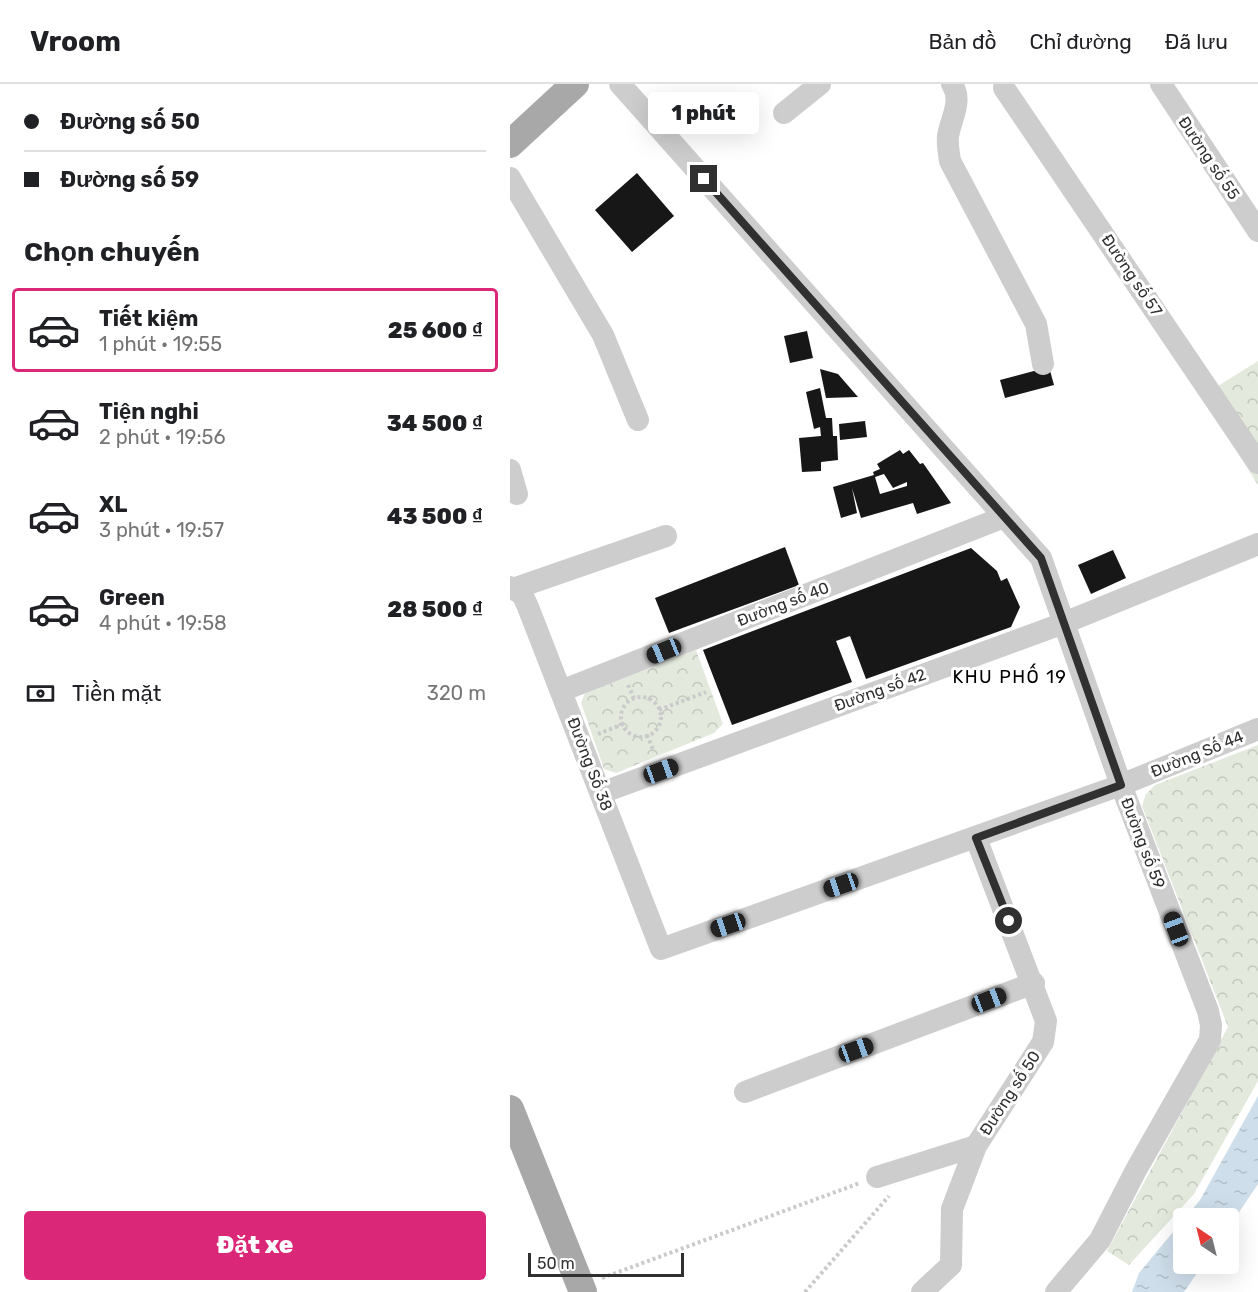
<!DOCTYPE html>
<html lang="vi">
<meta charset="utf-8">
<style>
body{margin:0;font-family:Rubik,sans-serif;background:#f6f6f6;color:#202124;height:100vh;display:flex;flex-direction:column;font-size:22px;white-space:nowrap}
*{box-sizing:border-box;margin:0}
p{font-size:20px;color:#757577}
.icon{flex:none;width:33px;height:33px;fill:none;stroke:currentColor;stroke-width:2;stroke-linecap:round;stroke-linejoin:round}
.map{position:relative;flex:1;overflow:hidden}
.sheet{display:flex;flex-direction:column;background:#fff;width:510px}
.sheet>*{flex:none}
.top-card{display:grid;align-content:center;height:132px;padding:0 24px;background:#fff}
.needle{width:39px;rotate:325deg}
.buttons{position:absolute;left:663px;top:1124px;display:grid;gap:12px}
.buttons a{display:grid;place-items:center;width:66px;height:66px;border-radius:6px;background:#fff;box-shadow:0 6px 24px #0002;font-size:30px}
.scale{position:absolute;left:18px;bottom:15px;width:156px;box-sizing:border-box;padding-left:6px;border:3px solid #303030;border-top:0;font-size:16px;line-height:21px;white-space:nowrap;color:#303030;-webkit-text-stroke:4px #fff;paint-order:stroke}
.end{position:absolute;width:27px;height:27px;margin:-14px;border:8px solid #303030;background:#fff;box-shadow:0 0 0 3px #fff}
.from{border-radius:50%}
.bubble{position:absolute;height:42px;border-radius:6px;background:#fff;box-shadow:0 6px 24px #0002;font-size:20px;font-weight:800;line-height:42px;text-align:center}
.car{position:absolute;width:18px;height:36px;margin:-18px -9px;border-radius:8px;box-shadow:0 0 4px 2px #0007;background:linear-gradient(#222 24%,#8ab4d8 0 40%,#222 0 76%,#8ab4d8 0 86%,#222 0)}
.top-card b{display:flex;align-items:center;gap:21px;height:57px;font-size:22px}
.top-card b+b{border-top:2px solid #e0e0e0}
.top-card i{width:15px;height:15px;background:#202124}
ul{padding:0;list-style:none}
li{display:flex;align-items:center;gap:18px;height:84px;margin:0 12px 9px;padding:0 12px;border:3px solid transparent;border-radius:6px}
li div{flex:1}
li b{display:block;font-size:22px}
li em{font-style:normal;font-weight:800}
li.on{border-color:#db2777}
li>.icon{width:54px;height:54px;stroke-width:1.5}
h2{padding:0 24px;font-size:27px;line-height:72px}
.pay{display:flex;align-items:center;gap:15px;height:66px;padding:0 24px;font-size:22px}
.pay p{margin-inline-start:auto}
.primary-button{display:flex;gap:12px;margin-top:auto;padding:12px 24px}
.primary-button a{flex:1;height:69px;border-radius:6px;background:#db2777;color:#fff;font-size:24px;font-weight:800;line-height:69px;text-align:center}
header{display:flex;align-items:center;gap:36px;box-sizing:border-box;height:84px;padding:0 30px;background:#fff;border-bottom:2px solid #e0e0e0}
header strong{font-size:28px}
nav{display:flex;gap:33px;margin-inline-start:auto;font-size:21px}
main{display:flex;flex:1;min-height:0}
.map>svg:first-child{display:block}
.park{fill:url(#park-crowns)}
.water{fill:url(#water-ripples)}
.building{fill:#171717;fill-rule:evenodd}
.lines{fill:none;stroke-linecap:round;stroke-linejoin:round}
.path{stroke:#cacaca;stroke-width:4;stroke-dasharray:3 3;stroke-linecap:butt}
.minor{stroke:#cdcdcd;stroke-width:22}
.major{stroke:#a8a8a8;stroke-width:28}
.route{stroke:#303030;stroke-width:8}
.labels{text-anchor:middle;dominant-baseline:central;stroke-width:6;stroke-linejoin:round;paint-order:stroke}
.street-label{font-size:16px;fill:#303030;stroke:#fff}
.neighbourhood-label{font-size:18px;letter-spacing:1.5px;fill:#000;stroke:#fff}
</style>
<header>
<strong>Vroom</strong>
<nav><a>Bản đồ</a><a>Chỉ đường</a><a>Đã lưu</a></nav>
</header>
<main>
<section class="sheet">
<div class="top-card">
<b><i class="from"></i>Đường số 50</b>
<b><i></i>Đường số 59</b>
</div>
<h2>Chọn chuyến</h2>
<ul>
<li class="on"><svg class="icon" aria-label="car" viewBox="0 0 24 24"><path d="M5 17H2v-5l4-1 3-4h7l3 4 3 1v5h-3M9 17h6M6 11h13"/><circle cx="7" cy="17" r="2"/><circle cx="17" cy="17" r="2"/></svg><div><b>Tiết kiệm</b><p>1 phút · 19:55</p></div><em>25 600 ₫</em></li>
<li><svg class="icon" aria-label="car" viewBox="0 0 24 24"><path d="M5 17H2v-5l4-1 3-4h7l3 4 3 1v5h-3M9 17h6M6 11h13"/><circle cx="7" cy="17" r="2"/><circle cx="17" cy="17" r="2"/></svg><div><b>Tiện nghi</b><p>2 phút · 19:56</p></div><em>34 500 ₫</em></li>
<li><svg class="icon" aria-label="car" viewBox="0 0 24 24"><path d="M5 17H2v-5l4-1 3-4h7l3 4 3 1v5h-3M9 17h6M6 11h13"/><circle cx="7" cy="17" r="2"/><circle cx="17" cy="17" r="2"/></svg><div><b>XL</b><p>3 phút · 19:57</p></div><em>43 500 ₫</em></li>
<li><svg class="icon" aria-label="car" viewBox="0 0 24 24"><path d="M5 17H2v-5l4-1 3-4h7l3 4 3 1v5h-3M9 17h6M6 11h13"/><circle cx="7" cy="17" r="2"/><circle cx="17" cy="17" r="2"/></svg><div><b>Green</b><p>4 phút · 19:58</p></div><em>28 500 ₫</em></li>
</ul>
<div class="pay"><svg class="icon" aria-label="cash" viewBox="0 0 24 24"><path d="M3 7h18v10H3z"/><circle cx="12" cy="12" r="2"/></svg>Tiền mặt<p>320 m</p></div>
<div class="primary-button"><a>Đặt xe</a></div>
</section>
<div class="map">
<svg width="748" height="1208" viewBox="0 0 748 1208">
<defs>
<pattern id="park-crowns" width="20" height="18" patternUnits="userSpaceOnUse" patternTransform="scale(1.5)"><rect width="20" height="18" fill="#e3e9dd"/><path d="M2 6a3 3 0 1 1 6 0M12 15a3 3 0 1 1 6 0" fill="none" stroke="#c3c8be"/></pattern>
<pattern id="water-ripples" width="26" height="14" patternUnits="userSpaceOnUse" patternTransform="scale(1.5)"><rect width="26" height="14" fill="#cedeea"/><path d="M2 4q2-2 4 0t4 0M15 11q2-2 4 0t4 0" fill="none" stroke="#b1bfc9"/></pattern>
</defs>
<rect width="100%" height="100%" fill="#fff"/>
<g class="park">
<path d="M 748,277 L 748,401 L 692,312 Z"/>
<path d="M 186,566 L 213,640 L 204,649 L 106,689 L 94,685 L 71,619 L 75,609 Z"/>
<path d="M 748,661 L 748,997 L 684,1110 L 619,1181 L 597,1167 L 718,943 L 632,722 L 636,710 L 645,701 Z"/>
</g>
<g class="water">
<path d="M 748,1012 L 748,1100 L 719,1143 L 718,1134 L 675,1134 L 690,1116 Z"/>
<path d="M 673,1136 L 674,1179 L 694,1179 L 674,1208 L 622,1208 L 629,1189 Z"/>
</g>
<g class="building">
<path d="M 127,89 L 164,132 L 122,168 L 85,126 Z"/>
<path d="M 297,247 L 303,274 L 280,279 L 274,252 Z"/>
<path d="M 539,283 L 544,301 L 495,314 L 490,296 Z"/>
<path d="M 310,285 L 328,290 L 348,313 L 316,314 Z"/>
<path d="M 310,304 L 316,334 L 322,334 L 323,352 L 327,352 L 328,376 L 311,378 L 311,387 L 292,388 L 289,354 L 311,352 L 310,343 L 304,345 L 296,308 Z"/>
<path d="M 355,337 L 357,353 L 330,356 L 329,340 Z"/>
<path d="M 390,366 L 393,370 L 399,366 L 410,380 L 413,379 L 441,419 L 407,430 L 403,419 L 351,434 L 342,404 L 347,429 L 331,434 L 323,403 L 364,391 L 363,388 L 370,385 L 367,380 ZM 374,390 L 383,404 L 397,398 L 397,402 L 370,410 L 365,393 Z"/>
<path d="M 275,463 L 289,501 L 159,549 L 145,514 Z"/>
<path d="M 461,464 L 487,487 L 491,497 L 497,494 L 510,523 L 501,543 L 356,595 L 340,552 L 326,557 L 342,598 L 222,641 L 193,566 Z"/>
<path d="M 603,466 L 616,494 L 581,510 L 568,481 Z"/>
</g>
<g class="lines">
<g class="path">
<path d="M 118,601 L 124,614"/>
<circle cx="131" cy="633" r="20"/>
<path d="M 149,626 L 196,608"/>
<path d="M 88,650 L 113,640"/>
<path d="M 137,651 L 144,668"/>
<path d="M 92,1194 L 350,1099"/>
<path d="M 295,1208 L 379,1112"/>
</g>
<g class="minor">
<path d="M 110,0 L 531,474 L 611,701 L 698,927 L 701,941 L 700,956 L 626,1086 L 590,1156 L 546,1208"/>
<path d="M 442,0 C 453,17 441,34 438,52 C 437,60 439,69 440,77 L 526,240 L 533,280"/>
<path d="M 651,0 L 748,147"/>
<path d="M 494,4 L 748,379"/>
<path d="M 274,29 L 310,0"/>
<path d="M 0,94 L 93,251 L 128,336"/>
<path d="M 0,386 L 7,410"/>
<path d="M 0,503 L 12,510 L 18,523 L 151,865 L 611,701 L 748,645"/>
<path d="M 6,504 L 156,452"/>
<path d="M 51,607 L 494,433"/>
<path d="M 91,709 L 554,539 L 748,460"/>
<path d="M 235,1008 L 524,899"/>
<path d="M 367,1093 L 466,1062"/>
<path d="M 412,1208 L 441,1181 L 442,1125 L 466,1062 L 533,958 L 536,937 L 466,754"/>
</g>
<g class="major">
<path d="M 0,60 L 65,0"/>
<path d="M 0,1025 L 73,1208"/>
</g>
</g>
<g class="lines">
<path class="route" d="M 194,95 L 531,474 L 611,701 L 466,754 L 499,837"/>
</g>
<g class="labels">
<g class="street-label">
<text transform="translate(699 74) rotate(56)">Đường số 55</text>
<text transform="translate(622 191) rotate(56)">Đường số 57</text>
<text transform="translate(273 520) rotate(-21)">Đường số 40</text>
<text transform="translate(370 606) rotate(-20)">Đường số 42</text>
<text transform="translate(687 670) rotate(-22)">Đường Số 44</text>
<text transform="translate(80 680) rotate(69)">Đường Số 38</text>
<text transform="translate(633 759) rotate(69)">Đường số 59</text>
<text transform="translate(500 1009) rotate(-57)">Đường số 50</text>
</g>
<g class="neighbourhood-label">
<text x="500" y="593">KHU PHỐ 19</text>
</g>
</g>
</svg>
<div class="buttons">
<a><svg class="needle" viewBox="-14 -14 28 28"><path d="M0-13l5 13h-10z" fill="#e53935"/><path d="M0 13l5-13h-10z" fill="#757577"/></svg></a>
</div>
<div class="scale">50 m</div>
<i class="end from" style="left:499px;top:837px"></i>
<i class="end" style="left:194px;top:95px"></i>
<div class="bubble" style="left:138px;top:8px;width:111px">1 phút</div>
<i class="car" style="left:154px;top:567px;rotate:248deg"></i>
<i class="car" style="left:151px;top:687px;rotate:70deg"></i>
<i class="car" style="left:331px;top:801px;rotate:251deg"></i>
<i class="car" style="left:218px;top:841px;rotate:251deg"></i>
<i class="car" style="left:666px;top:845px;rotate:339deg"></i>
<i class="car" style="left:479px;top:916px;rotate:69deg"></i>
<i class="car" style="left:346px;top:966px;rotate:70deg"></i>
</div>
</main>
